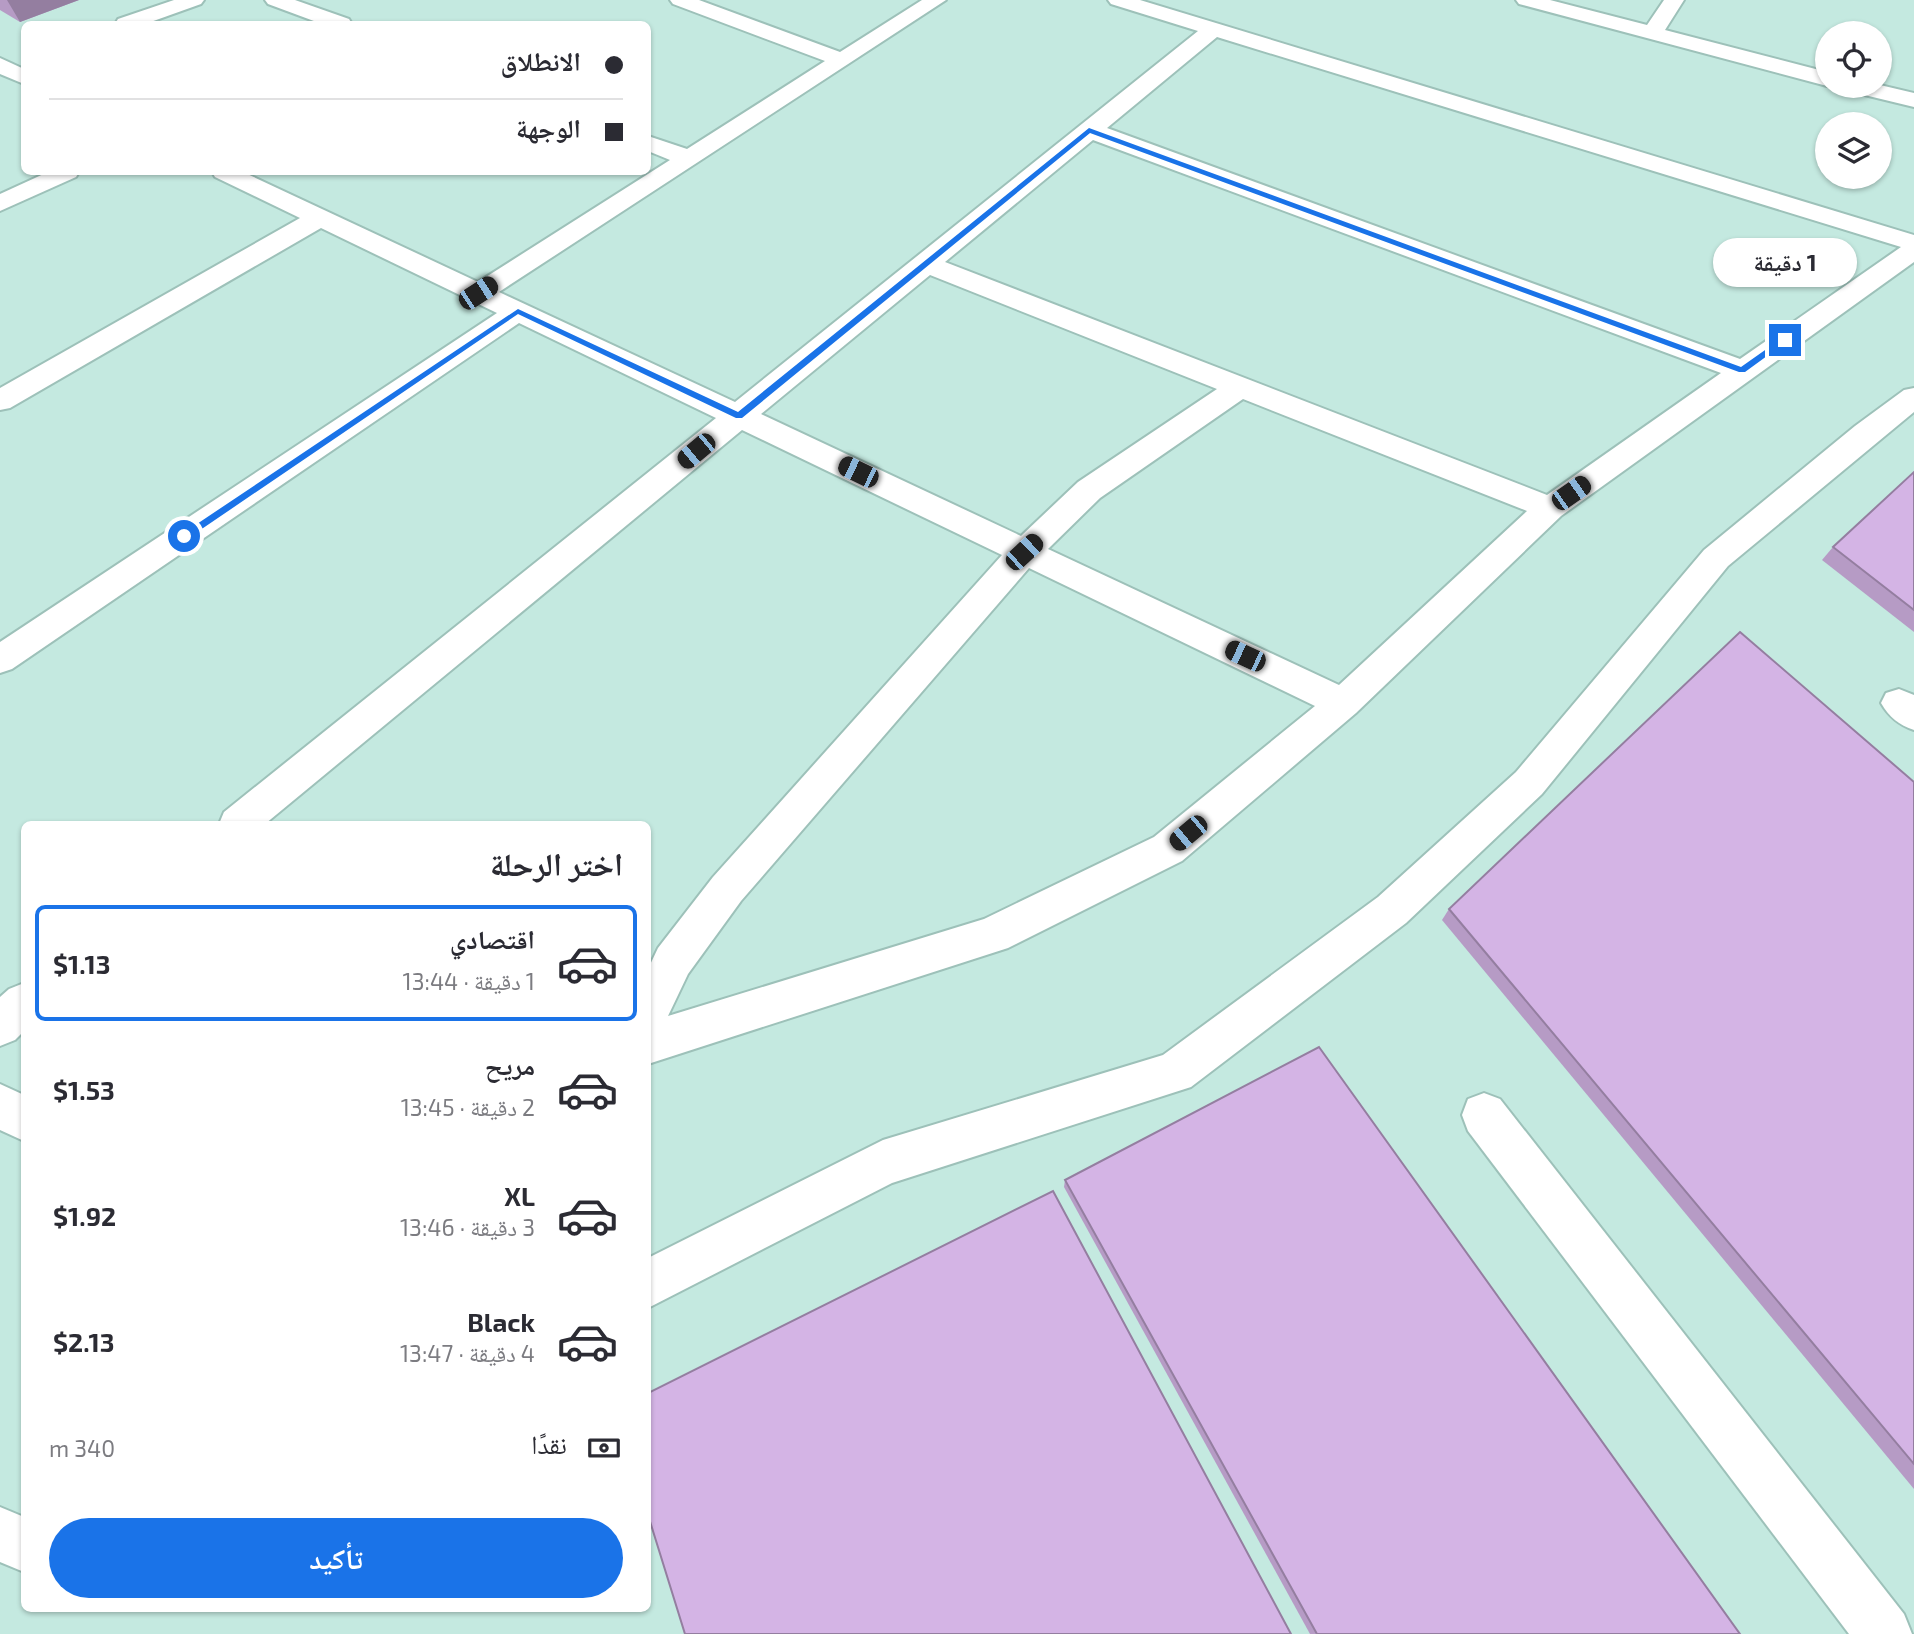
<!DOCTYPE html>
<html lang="ar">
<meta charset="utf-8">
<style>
body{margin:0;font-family:"Exo 2","Noto Naskh Arabic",sans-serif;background:#f7f7f7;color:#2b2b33;direction:rtl;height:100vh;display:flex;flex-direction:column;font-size:26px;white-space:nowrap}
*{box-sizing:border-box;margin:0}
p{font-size:23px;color:#7c7c81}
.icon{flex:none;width:38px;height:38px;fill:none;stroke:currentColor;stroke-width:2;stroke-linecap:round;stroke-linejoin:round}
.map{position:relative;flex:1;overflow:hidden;direction:ltr}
.drawer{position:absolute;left:21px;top:821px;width:630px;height:791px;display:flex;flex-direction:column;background:#fff;border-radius:10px;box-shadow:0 2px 5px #0004;direction:rtl}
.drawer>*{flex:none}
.hud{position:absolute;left:21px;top:21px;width:630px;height:154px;border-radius:10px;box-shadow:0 2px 5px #0004;direction:rtl;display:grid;align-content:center;height:154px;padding:0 28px;background:#fff}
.controls{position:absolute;left:1815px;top:21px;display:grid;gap:14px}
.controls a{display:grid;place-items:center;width:77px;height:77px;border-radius:50%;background:#fff;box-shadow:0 2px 5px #0004;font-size:35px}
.end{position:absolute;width:32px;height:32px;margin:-16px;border:9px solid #1a73e8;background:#fff;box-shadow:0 0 0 4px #fff}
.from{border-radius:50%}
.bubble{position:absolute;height:49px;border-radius:24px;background:#fff;box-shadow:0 2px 5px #0004;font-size:23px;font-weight:700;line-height:49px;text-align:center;direction:rtl}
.car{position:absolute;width:21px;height:42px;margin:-21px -10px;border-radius:9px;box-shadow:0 0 5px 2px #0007;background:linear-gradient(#222 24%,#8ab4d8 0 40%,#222 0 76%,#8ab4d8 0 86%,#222 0)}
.hud b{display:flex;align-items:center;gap:24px;height:66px;font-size:26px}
.hud b+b{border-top:2px solid #e1e1e2}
.hud i{width:18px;height:18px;background:#2b2b33}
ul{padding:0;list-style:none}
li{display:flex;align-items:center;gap:21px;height:116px;margin:0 14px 10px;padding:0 14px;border:4px solid transparent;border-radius:10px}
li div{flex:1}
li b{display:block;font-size:26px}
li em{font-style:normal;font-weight:700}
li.current{border-color:#1a73e8}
li>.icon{width:63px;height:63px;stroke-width:1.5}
h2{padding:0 28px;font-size:32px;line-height:84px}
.pay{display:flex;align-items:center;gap:18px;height:77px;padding:0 28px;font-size:26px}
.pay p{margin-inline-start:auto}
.primary-button{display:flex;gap:14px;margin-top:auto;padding:14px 28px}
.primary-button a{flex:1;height:80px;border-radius:42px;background:#1a73e8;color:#fff;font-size:28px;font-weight:700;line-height:80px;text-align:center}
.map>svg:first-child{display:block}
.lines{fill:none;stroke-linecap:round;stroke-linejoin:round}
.minor-casing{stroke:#9dc1b9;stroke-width:4}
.minor{fill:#fff;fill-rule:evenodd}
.wall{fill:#b69bc5}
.shaded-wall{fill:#947ea0}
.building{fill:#d4b4e5;stroke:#947ea0;stroke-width:2}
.route{fill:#1a73e8}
</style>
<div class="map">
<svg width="1914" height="1634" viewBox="0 0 1914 1634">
<rect width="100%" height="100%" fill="#c4e9e0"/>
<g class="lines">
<g class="minor-casing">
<g id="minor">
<path d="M 174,0 L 204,0 L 201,4 L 145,24 L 115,24 L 118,19 Z"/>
<path d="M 265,0 L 295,0 L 349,19 L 352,24 L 322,24 L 268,4 Z"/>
<path d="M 670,0 L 699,0 L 840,52 L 922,0 L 946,0 L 499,292 L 735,402 L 1198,31 L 1111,4 L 1108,0 L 1140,0 L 1914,235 L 1914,262 L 1561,516 L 1356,713 L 1182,861 L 1008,948 L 648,1064 L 648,969 L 658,948 L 713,877 L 1002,555 L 742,430 L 265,824 L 219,824 L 224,812 L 716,418 L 519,323 L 12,669 L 0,673 L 0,642 L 497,313 L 321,228 L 10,408 L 0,410 L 0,388 L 300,218 L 215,177 L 212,172 L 243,172 L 478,282 L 670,160 L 648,151 L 648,136 L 687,149 L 825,61 L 673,4 ZM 1217,37 L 1901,247 L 1740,359 L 1107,128 ZM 1093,140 L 1721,373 L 1547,495 L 945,262 ZM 930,275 L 1217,389 L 1078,482 L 1021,536 L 761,414 ZM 1243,399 L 1527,511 L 1339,685 L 1048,549 L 1100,498 ZM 1029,568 L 1315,706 L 1154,837 L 984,919 L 668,1016 L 688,974 L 741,901 Z"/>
<path d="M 1516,0 L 1550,0 L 1647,25 L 1664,0 L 1684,0 L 1665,30 L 1827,72 L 1827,86 L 1519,4 Z"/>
<path d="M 0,58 L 24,69 L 24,84 L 0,74 Z"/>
<path d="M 1880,85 L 1914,93 L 1914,107 L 1848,91 L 1845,86 Z"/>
<path d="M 48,172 L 79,172 L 76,177 L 0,211 L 0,194 Z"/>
<path d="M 1914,388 L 1914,412 L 1728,566 L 1542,794 L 1406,923 L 1191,1087 L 892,1183 L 648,1308 L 648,1258 L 883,1140 L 1163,1055 L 1378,897 L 1516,772 L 1704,550 L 1855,426 L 1904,390 Z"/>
<path d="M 1899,689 L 1914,695 L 1914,730 C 1899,725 1889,717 1881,703 L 1886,693 Z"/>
<path d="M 24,983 L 24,1031 L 15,1040 L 0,1046 L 0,997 L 9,989 Z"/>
<path d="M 0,1084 L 24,1095 L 24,1141 L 0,1130 Z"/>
<path d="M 1484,1093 L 1500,1099 L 1904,1614 L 1912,1634 L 1849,1634 L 1468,1131 L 1462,1115 L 1468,1099 Z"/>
<path d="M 0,1507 L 24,1517 L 24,1572 L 0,1562 Z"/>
</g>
</g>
<use href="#minor" class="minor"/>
</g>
<g class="wall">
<path d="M 0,0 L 79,0 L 20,22 L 0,10 Z"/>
<path d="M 1914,472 L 1914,632 L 1822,560 L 1833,547 Z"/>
<path d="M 1914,782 L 1914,1489 L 1442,920 L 1449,909 Z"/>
<path d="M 1065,1180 L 1740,1634 L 1310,1634 L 1064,1187 Z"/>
</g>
<path class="shaded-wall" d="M 7,0 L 79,0 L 20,22 Z"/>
<g class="building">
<path d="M 1914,472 L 1914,610 L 1833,547 Z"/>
<path d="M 1740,632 L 1914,782 L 1914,1464 L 1449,909 Z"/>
<path d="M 1319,1047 L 1740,1634 L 1317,1634 L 1065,1180 Z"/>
<path d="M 1053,1191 L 1291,1634 L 685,1634 L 648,1515 L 648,1393 Z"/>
</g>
<path class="route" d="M 1089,128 L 1741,367 L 1782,338 L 1789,340 L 1745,372 L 1739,372 L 1090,133 L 742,418 L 736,418 L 518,314 L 187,539 L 179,536 L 518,309 L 738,412 Z"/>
</svg>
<div class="controls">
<a><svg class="icon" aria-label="locate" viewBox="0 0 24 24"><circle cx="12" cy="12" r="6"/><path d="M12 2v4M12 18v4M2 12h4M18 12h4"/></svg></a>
<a><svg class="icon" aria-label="layers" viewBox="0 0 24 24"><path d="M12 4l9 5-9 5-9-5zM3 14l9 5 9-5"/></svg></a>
</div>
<i class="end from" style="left:184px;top:536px"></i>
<i class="end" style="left:1785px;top:340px"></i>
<div class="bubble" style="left:1713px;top:238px;width:144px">1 دقيقة</div>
<i class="car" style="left:478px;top:293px;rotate:57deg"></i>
<i class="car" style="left:696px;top:451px;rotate:230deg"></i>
<i class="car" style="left:858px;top:472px;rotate:296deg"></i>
<i class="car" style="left:1571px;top:493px;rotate:55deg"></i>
<i class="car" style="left:1024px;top:552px;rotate:47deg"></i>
<i class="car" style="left:1245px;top:656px;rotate:295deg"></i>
<i class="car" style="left:1188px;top:833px;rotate:230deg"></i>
<div class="hud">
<b><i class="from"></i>الانطلاق</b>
<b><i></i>الوجهة</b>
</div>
<section class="drawer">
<h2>اختر الرحلة</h2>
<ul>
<li class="current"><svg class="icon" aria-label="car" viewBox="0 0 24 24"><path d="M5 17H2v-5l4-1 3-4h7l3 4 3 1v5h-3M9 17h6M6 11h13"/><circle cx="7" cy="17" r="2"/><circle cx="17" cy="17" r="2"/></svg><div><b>اقتصادي</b><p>1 دقيقة · 13:44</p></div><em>$1.13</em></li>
<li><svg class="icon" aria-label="car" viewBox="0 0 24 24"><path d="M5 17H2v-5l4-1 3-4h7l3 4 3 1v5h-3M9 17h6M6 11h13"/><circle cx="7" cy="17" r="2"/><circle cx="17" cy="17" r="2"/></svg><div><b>مريح</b><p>2 دقيقة · 13:45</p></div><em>$1.53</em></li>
<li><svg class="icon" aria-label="car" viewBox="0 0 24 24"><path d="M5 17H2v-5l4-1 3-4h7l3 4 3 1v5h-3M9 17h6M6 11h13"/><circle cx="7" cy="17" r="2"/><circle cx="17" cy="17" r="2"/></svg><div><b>XL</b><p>3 دقيقة · 13:46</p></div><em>$1.92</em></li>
<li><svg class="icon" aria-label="car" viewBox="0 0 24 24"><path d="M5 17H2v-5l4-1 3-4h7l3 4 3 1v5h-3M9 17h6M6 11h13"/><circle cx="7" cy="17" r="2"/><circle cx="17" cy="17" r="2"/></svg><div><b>Black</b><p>4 دقيقة · 13:47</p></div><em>$2.13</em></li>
</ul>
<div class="pay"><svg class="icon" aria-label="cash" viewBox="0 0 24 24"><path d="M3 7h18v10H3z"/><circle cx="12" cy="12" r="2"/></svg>نقدًا<p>340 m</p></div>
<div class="primary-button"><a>تأكيد</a></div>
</section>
</div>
